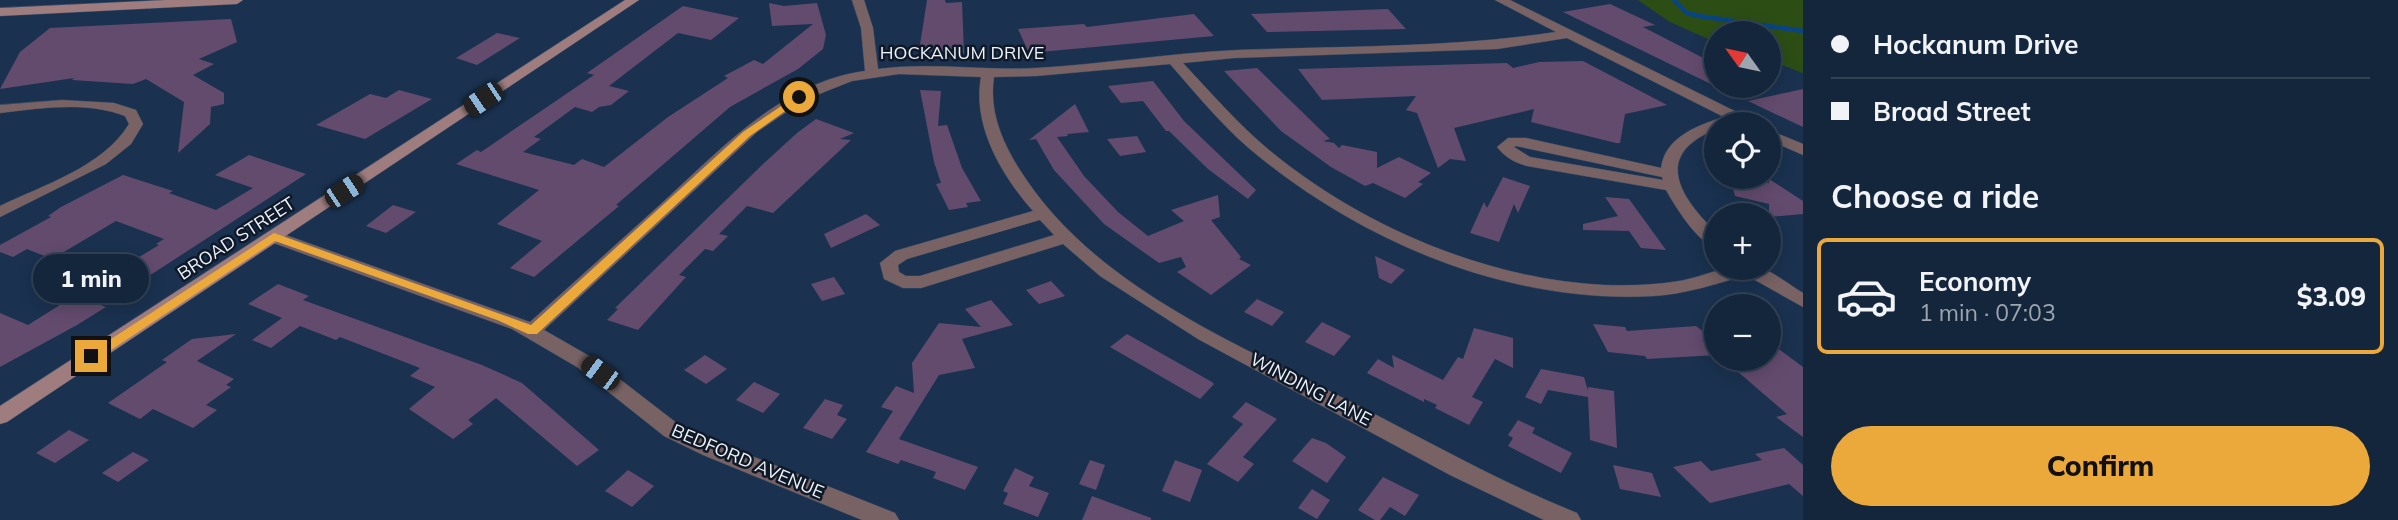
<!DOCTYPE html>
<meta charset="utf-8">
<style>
body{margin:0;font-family:Mulish,sans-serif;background:#1d2e43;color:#f1f3f6;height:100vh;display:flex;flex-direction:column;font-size:26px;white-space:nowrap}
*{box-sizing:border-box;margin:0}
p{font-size:23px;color:#9da5af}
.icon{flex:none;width:38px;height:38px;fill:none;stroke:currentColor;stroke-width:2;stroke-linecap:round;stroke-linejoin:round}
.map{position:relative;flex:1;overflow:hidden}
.side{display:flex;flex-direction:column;background:#14263c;width:595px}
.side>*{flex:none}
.guide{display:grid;align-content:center;height:154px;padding:0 28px;background:#14263c}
.needle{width:46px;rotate:303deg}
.buttons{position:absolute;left:1704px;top:21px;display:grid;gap:14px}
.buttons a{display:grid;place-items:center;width:77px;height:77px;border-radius:50%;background:#14263c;box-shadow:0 4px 18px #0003,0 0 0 2px #334356;font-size:35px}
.end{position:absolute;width:32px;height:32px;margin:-16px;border:9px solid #eca93b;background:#111;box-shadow:0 0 0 4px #111}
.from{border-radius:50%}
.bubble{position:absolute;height:49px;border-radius:24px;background:#14263c;box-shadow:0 4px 18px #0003,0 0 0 2px #334356;font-size:23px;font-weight:800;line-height:49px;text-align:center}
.car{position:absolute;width:21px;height:42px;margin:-21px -10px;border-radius:9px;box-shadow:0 0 5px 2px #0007;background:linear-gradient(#222 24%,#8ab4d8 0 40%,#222 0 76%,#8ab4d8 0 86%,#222 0)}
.guide b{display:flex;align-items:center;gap:24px;height:66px;font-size:26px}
.guide b+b{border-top:2px solid #334356}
.guide i{width:18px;height:18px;background:#f1f3f6}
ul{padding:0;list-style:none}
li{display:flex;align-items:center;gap:21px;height:116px;margin:0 14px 10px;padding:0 14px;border:4px solid transparent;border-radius:10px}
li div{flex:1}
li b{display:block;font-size:26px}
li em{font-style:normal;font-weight:800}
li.current{border-color:#eca93b}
li>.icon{width:63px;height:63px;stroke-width:1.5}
h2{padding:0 28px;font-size:32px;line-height:84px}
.action{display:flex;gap:14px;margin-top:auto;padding:14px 28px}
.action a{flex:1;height:80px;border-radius:42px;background:#eca93b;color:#111;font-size:28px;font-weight:800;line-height:80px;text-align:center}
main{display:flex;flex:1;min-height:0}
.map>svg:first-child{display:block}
.green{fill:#2c4e15}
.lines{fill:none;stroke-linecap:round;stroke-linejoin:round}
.stream{stroke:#094485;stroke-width:4.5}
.building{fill:#634b6e}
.street-casing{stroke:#384d68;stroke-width:1}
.secondary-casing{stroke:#384d68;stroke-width:1}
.street{fill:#786263;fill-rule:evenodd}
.secondary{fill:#9f7d7f;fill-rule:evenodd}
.route{fill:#eca93b}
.labels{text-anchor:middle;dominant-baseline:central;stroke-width:5;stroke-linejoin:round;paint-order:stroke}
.street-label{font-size:18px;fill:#edf3fb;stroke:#0f1927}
</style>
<main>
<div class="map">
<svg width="1803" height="520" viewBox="0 0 1803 520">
<rect width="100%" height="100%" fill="#1a3250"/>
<path class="green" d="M 1638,0 L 1803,0 L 1803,73 L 1769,60 L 1769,33 L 1717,33 L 1717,43 L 1670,22 Z"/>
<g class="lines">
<path class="stream" d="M 1674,0 L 1687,13 L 1699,16 L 1803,31"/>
</g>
<g class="building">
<path d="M 927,0 L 945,0 L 946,3 L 962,2 L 964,53 L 919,51 Z"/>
<path d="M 769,3 L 784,6 L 817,3 L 826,35 L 823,49 L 798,69 L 730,107 L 616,205 L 619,206 L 534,277 L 510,268 L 542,241 L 497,224 L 539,190 L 456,164 L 477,150 L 481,152 L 594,75 L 587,73 L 683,6 L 739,18 L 711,40 L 678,33 L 609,86 L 629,91 L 611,105 L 599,107 L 592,112 L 575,107 L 534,137 L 541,139 L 523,152 L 574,165 L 582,159 L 604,167 L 668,117 L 728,78 L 724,76 L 754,60 L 763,64 L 813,24 L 772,26 Z"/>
<path d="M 1610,4 L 1655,25 L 1643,27 L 1717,65 L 1717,87 L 1563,12 Z"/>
<path d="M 1388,9 L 1406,29 L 1267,32 L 1251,14 Z"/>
<path d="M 1194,14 L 1214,36 L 1029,53 L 1018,29 L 1084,24 L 1087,27 Z"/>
<path d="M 231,19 L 237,42 L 199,59 L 214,64 L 193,75 L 224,93 L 224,104 L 211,107 L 210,124 L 178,153 L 184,102 L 146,79 L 133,84 L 72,80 L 74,78 L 0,89 L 20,52 L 50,28 Z"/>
<path d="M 497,33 L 520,38 L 477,65 L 456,58 Z"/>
<path d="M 1583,61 L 1667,105 L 1625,114 L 1620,143 L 1616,143 L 1531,122 L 1534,109 L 1454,128 L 1466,161 L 1450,159 L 1438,168 L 1417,113 L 1406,110 L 1416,96 L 1322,100 L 1298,69 L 1507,63 L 1513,68 L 1539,62 Z"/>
<path d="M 1257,68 L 1330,139 L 1323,141 L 1334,143 L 1339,148 L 1342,145 L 1377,152 L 1377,168 L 1399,157 L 1431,173 L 1418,182 L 1423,184 L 1405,198 L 1373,183 L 1365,186 L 1331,167 L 1281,131 L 1224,71 Z"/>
<path d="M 1153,81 L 1184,121 L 1256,190 L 1248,199 L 1208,169 L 1169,131 L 1166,131 L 1143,101 L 1121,103 L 1108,86 Z"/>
<path d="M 1803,89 L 1803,127 L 1748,101 Z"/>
<path d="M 399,90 L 432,99 L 365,139 L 316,125 L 370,94 L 386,98 Z"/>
<path d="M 920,90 L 941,91 L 938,126 L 947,125 L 962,168 L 981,201 L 966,203 L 968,207 L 949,210 L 936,184 L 941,183 L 934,162 Z"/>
<path d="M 1075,104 L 1089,132 L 1067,134 L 1068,136 L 1057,137 L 1084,176 L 1118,212 L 1148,236 L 1184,221 L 1171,210 L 1218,195 L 1220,217 L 1211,220 L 1241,257 L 1239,259 L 1251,265 L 1211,295 L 1177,272 L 1186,267 L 1181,257 L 1159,263 L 1104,224 L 1054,170 L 1036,139 L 1029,140 Z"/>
<path d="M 816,119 L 854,133 L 840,139 L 851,140 L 773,213 L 747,206 L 719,234 L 728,236 L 713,251 L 705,249 L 679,275 L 686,277 L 638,330 L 607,320 L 618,309 L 615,308 L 761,166 L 797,133 Z"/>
<path d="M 1137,136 L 1146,152 L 1120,156 L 1107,139 Z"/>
<path d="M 249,155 L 306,174 L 152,274 L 133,282 L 98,304 L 106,307 L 77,325 L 0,367 L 0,313 L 28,325 L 79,293 L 42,279 L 74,260 L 111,274 L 159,245 L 156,244 L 164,239 L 116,221 L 52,259 L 27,249 L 13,257 L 0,252 L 0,245 L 51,217 L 48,216 L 61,207 L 123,175 L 173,191 L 169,193 L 216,210 L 253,188 L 215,175 Z"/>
<path d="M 1503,177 L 1530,186 L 1518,213 L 1514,204 L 1499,242 L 1470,233 L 1484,202 L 1487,208 Z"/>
<path d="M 1730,177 L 1769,183 L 1769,179 L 1803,201 L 1803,214 L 1769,217 L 1769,204 L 1735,196 Z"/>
<path d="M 1605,197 L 1629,199 L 1666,250 L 1641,248 L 1629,231 L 1583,230 L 1583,224 L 1618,216 Z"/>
<path d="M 393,205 L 416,212 L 386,233 L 366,226 Z"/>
<path d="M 866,214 L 880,225 L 831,248 L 824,234 Z"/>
<path d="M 1375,256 L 1405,270 L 1391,284 L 1379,278 Z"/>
<path d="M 834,277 L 845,294 L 822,301 L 811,284 Z"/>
<path d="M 1051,281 L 1065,296 L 1039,304 L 1026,290 Z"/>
<path d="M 278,284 L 309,296 L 303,300 L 482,365 L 522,383 L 599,450 L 577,466 L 496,398 L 468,420 L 473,424 L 453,439 L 409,409 L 435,387 L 410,376 L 420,368 L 340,337 L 336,340 L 300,326 L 271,348 L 252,340 L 282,318 L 248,304 Z"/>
<path d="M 1257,299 L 1284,312 L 1272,326 L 1244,312 Z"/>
<path d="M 991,300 L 1013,325 L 962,339 L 975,368 L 939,375 L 899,439 L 978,467 L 965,490 L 933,478 L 936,472 L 901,460 L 898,464 L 866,452 L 893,411 L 881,407 L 896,386 L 914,393 L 912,363 L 939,323 L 981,327 L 965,309 Z"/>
<path d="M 1322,322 L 1351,336 L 1334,356 L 1305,342 Z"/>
<path d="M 1593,324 L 1625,327 L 1627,331 L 1696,326 L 1717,342 L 1717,355 L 1647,359 L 1645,356 L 1608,352 Z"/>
<path d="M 1474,328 L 1513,338 L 1513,368 L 1495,359 L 1472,397 L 1483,402 L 1469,425 L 1435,408 L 1437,405 L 1424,399 L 1424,402 L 1367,373 L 1378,359 L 1394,368 L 1392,355 L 1443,380 L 1458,357 L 1463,359 Z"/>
<path d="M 236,334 L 197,361 L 234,379 L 226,385 L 231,387 L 206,405 L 217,410 L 193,428 L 153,409 L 140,419 L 108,403 L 167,362 L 162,360 L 192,339 Z"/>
<path d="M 1127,334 L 1212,382 L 1214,384 L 1200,399 L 1110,347 Z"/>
<path d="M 1769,342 L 1803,367 L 1803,437 L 1776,417 L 1787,414 L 1723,359 L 1769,359 Z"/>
<path d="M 705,355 L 727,369 L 706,384 L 684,370 Z"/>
<path d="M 1541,369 L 1584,377 L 1588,391 L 1588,387 L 1614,391 L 1617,448 L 1590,440 L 1588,397 L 1548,390 L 1541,404 L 1525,397 Z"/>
<path d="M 754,382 L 780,394 L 763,413 L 736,400 Z"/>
<path d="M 825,399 L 843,405 L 837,415 L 847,419 L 832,439 L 803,428 Z"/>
<path d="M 1246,402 L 1277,419 L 1243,457 L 1254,464 L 1238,482 L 1207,464 L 1243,424 L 1232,417 Z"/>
<path d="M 1518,420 L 1535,428 L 1532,433 L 1572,453 L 1561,473 L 1508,446 L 1513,438 L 1508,435 Z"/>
<path d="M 69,430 L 89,440 L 55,463 L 36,453 Z"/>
<path d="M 1312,438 L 1326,443 L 1346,457 L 1327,483 L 1292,461 Z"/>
<path d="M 1784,448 L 1803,465 L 1803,496 L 1789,484 L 1710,503 L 1673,467 L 1701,461 L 1711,471 L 1762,460 L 1755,454 Z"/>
<path d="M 133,452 L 149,460 L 118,482 L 102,473 Z"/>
<path d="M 1090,460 L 1105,465 L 1096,490 L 1079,484 Z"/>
<path d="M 1175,460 L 1202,470 L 1190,502 L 1162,491 Z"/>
<path d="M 1613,465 L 1652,473 L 1661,497 L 1620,489 Z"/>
<path d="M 1015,468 L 1034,477 L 1029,486 L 1049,493 L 1038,517 L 1003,504 L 1008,493 L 1003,491 Z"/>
<path d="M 628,470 L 654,486 L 632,507 L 605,491 Z"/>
<path d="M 1383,477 L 1419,495 L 1405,516 L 1390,507 L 1380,520 L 1375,520 L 1358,510 Z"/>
<path d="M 1312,489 L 1330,500 L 1317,519 L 1298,508 Z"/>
<path d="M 1092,496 L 1151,518 L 1151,520 L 1082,520 Z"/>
</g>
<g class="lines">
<g class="street-casing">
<g id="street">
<path d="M 852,0 L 864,0 L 873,28 L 878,69 C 931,62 985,71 1037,68 C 1104,64 1171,53 1238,50 C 1344,46 1451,48 1556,32 L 1495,0 L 1510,0 L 1755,121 L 1757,124 L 1717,124 L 1717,129 C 1652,154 1679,197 1717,233 L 1717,248 C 1698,244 1675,206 1666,190 L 1527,166 C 1514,162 1506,158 1497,147 L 1508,138 L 1526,138 L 1661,168 C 1665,137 1698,125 1724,117 L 1567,38 L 1497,49 L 1234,58 L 1183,63 C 1211,93 1238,124 1269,150 C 1361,226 1485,279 1604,285 C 1629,286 1655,285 1679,281 C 1703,277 1737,260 1762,268 C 1776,274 1790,285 1803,293 L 1803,307 L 1746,275 C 1717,284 1685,294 1654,296 C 1513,304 1371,246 1262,159 C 1227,132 1199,97 1170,64 L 1036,76 L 994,77 C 989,110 1001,139 1018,167 C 1092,287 1238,344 1359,406 C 1431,443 1502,483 1577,513 L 1581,520 L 1544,520 L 1450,475 L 1198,339 L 1100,276 L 1063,244 L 921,288 L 903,288 L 884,279 L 880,263 L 895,251 L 1033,211 C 1002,176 972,126 981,77 L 899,74 L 852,81 L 804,100 L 757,132 L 544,330 L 591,357 L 678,424 L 719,443 L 895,513 L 899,520 L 862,520 L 703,455 L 664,436 L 577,367 L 512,329 L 268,241 L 265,237 L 274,232 L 280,233 L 530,322 C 574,282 618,243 662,203 C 721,149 782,82 865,71 L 861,28 ZM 1516,146 L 1662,177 L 1663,180 L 1530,157 L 1514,147 ZM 1040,220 L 1054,235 L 920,276 L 906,276 L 899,272 L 898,265 L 907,259 Z"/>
<path d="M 62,100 L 114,103 L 136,110 L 143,124 L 131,144 L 106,164 L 0,217 L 0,206 C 43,185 103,167 129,124 L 125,116 C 87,101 40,108 0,113 L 0,105 Z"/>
<path d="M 1769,130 L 1803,144 L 1803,155 L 1769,140 Z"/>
</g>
</g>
<g class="secondary-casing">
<g id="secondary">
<path d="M 166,0 L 243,0 L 237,4 L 0,16 L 0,8 Z"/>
<path d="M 625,0 L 639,0 L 7,422 L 0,424 L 0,406 Z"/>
</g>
</g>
<use href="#street" class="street"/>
<use href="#secondary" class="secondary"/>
</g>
<path class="route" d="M 799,94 L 804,97 L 802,99 L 750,136 L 537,334 L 528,334 L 497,320 L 275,241 L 96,360 L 87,360 L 85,356 L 274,233 L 531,325 L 743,132 Z"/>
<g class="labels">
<g class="street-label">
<text x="962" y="52">HOCKANUM DRIVE</text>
<text transform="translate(236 238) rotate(-33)">BROAD STREET</text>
<text transform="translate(1311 389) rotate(28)">WINDING LANE</text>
<text transform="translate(748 461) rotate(23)">BEDFORD AVENUE</text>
</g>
</g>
</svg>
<div class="buttons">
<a><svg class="needle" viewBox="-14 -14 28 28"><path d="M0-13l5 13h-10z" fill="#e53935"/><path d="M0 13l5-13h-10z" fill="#9da5af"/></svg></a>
<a><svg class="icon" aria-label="locate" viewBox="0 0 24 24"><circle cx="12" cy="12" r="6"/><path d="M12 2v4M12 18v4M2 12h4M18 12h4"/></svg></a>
<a>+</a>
<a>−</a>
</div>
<i class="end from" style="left:799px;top:97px"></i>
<i class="end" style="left:91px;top:356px"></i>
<div class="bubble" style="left:33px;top:254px;width:116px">1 min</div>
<i class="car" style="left:483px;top:99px;rotate:236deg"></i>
<i class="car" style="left:344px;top:191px;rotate:57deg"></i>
<i class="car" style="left:600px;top:373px;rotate:306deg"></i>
</div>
<section class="side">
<div class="guide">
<b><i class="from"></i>Hockanum Drive</b>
<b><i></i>Broad Street</b>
</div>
<h2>Choose a ride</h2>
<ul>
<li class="current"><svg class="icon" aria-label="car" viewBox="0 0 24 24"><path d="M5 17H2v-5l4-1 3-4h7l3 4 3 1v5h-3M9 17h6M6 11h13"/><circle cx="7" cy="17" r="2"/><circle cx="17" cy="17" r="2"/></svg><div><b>Economy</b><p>1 min · 07:03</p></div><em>$3.09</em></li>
</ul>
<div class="action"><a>Confirm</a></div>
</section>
</main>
